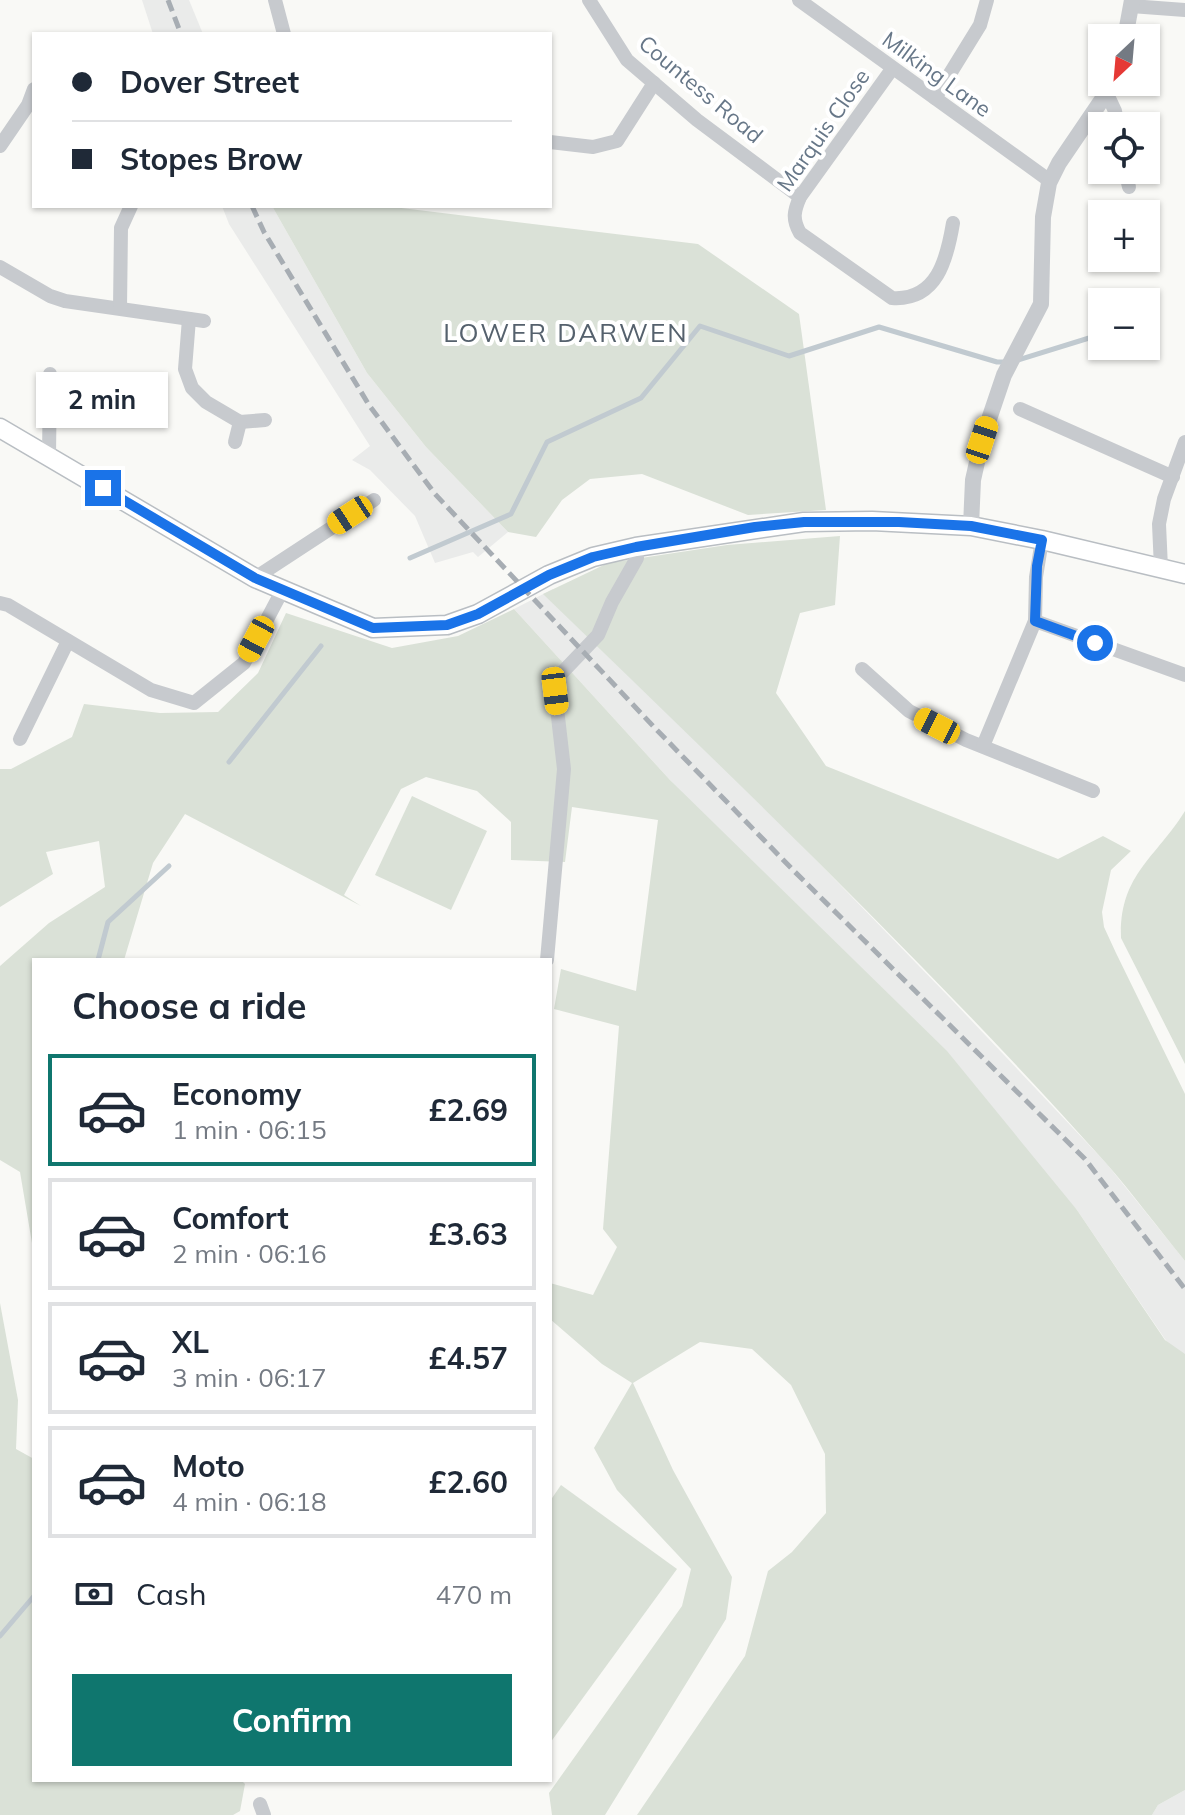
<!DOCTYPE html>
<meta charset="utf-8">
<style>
body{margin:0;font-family:Mulish,sans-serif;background:#f6f6f7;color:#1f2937;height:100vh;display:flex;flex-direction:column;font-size:30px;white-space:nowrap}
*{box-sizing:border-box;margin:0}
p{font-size:26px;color:#747a83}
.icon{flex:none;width:44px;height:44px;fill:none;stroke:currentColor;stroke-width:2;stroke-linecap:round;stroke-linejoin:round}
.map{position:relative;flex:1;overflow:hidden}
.side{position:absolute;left:32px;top:958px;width:520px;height:824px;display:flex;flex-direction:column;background:#fff;border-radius:0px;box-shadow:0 2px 6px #0004}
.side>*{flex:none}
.banner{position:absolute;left:32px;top:32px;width:520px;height:176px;border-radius:0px;box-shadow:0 2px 6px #0004;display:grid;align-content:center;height:176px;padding:0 40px;background:#fff}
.needle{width:52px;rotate:206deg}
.tools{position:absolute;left:1088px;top:24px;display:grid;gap:16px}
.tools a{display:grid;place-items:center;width:72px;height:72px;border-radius:0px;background:#fff;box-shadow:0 2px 6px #0004;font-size:40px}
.end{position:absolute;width:36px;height:36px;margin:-18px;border:10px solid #1a73e8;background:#fff;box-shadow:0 0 0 4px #fff}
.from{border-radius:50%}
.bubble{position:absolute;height:56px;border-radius:0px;background:#fff;box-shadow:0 2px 6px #0004;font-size:26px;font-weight:700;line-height:56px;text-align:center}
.car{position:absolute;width:24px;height:48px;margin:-24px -12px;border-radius:10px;box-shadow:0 0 6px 2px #0007;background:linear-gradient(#f5c518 24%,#345 0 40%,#f5c518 0 76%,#345 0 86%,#f5c518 0)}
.banner b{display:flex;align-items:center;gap:28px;height:76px;font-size:30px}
.banner b+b{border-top:2px solid #e0e1e3}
.banner i{width:20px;height:20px;background:#1f2937}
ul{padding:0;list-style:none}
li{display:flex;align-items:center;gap:24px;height:112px;margin:0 16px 12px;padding:0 24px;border:4px solid #e0e1e3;border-radius:0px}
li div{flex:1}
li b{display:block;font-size:30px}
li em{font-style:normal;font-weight:700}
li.on{border-color:#0f766e}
li>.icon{width:72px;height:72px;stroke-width:1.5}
h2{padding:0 40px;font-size:36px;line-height:96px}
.pay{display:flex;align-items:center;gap:20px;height:88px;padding:0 40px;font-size:30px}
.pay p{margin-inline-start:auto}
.action{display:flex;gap:16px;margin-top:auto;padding:16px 40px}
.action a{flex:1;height:92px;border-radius:0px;background:#0f766e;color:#fff;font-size:32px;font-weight:700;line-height:92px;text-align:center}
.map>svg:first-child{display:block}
.built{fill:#eaebea}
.green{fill:#dae1d7}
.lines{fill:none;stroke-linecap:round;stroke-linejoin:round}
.stream{stroke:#c1cad0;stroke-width:5}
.secondary-casing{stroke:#b9bec3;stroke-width:21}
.minor{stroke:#c7cace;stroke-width:14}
.tertiary{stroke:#c7cace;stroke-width:16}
.secondary{stroke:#fff;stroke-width:18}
.rail{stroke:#a7adb3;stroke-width:5;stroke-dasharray:12 6;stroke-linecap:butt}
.route{stroke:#1a73e8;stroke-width:10}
.labels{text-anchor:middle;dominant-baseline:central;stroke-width:8;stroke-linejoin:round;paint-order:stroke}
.street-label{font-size:22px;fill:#677788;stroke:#fff}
.quarter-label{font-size:26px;letter-spacing:2px;fill:#55616d;stroke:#fff}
</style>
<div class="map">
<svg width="1185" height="1815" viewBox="0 0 1185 1815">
<rect width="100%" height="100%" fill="#f9f9f6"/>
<g class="built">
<path d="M 142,0 L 189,0 L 203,34 L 153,34 Z"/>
<path d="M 222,206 L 272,206 L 367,373 L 426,447 L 508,532 L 478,557 L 473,552 L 435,563 L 415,516 L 370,470 L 352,460 L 370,446 L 229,224 Z"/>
<path d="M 553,589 L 952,1000 L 1106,1163 L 1185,1261 L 1185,1361 L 1167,1342 L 1077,1210 L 670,780 L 514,609 Z"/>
<path d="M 1185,1790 L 1185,1815 L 1152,1815 L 1158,1805 Z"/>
</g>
<g class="green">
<path d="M 272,206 L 385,206 L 698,244 L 799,314 L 826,510 L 748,515 L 642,474 L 590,479 L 562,500 L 536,537 L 508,532 L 426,447 L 367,373 Z"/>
<path d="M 840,536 L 835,605 L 800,613 L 776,693 L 826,766 L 1058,859 L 1103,836 L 1131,851 L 1111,870 L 1102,912 L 1104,927 L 1116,953 L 1185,1094 L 1185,1261 C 1158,1228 1133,1194 1105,1162 C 928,964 734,779 543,594 L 608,563 L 727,545 Z"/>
<path d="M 514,609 L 670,780 L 947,1051 L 1077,1210 L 1165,1340 L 1185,1354 L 1185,1790 L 1158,1805 L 1152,1815 L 637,1815 L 745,1656 L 768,1571 L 792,1552 L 826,1513 L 825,1454 L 791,1385 L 752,1349 L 700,1342 L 633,1383 L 673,1470 L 732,1577 L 726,1619 L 605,1815 L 552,1815 L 549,1793 L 682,1606 L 691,1569 L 617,1490 L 594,1448 L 632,1383 L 602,1364 L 550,1319 L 550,1283 L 593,1295 L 617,1247 L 603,1229 L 619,1026 L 554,1009 L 561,969 L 636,991 L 658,820 L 572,807 L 565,862 L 511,860 L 511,822 L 477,791 L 426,777 L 401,789 L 344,895 L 361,906 L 185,814 L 153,863 L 124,960 L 34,960 L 34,1255 L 20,1172 L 0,1160 L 0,966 L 49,923 L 105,887 L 99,841 L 46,852 L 53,874 L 0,907 L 0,769 L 11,769 L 72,737 L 84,704 L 160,713 L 218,712 L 258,673 L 286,613 L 392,648 L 458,636 Z"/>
<path d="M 412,796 L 487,831 L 451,910 L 375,875 Z"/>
<path d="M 1185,811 L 1185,1064 L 1121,938 C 1119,875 1155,859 1185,811 Z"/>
<path d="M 0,1303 L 18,1400 L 16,1449 L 34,1459 L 34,1780 L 241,1780 L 245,1784 L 240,1811 L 233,1815 L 0,1815 Z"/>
<path d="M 561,1485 L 677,1569 L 550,1743 L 550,1501 Z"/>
</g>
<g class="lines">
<g class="stream">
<path d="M 1015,361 L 1102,334"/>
<path d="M 410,558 L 511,514 L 547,442 L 641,398 L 700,326 L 789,356 L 879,327 L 997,362 L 1005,362"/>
<path d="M 229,762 L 321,646"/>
<path d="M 98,960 L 108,922 L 169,866"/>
<path d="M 0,1636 L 34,1596"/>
</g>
<g class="secondary-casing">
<path id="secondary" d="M 0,428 L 255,578 L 373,628 L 447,625 L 478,614 L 549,575 L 593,557 L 636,547 L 804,522 L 872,521 L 971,526 L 1042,540 L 1185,574"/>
</g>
<g class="minor">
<path d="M 275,0 L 284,34"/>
<path d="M 589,0 L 627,60 L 697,120 L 800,197"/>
<path d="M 799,0 L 1050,181"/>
<path d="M 1131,6 L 1185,10"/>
<path d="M 892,69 L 800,197 C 794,211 792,219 800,233 L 892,298 C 937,301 947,259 953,223"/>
<path d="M 1107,94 L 1115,111 L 1118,126"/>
<path d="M 935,98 L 980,25 L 987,0"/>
<path d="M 550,142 L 593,147 L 617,141 L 654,83"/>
<path d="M 0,146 L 28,105 L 34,89"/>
<path d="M 1125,170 L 1129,187"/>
<path d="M 0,267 L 50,296 L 65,301 L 204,321"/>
<path d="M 120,308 L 121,228 L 131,206"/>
<path d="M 189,319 L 185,369 L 192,388 L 206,402 L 240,422 L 265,420"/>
<path d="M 1020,409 L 1173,477"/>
<path d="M 235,442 L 240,422"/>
<path d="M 49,456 L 50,374"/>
<path d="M 1161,568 L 1159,524 L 1164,499 L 1185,442"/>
<path d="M 255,578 L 374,500"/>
<path d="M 0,603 L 8,605 L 151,690 L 194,703 L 244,663 L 282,591"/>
<path d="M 1035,621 L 1185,675"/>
<path d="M 862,669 L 909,711 L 966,740 L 1093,791"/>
<path d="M 20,739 L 68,641"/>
<path d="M 983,746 L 1035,621 L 1036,577 L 1042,540"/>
<path d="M 547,960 L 564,769 L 555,691 L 557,678 L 598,635 L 612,602 L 637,558 L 636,547"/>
<path d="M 260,1804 L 264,1815"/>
</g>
<g class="tertiary">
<path d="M 1125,38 L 1132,0"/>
<path d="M 971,526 L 973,480 L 982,440 L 1004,375 L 1041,304 L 1043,217 L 1049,183 L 1059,163 L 1114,82"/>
</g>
<use href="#secondary" class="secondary"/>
<g class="rail">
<path d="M 168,0 L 181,34"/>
<path d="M 252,206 L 264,232 L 369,405 L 435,494 L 653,726 L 794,871 L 1085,1159 L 1185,1289"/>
</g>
</g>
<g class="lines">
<path class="route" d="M 103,488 L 255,578 L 373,628 L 447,625 L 478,614 L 549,575 L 593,557 L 636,547 L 755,527 L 804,522 L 899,522 L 971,526 L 1042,540 L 1037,566 L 1035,621 L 1095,643"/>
</g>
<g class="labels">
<g class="street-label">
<text transform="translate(937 74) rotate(36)">Milking Lane</text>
<text transform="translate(701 89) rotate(40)">Countess Road</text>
<text transform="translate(823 130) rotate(-55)">Marquis Close</text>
</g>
<g class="quarter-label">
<text x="566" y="332">LOWER DARWEN</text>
</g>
</g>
</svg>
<div class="tools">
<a><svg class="needle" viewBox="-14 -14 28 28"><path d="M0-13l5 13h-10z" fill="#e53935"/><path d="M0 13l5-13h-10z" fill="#747a83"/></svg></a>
<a><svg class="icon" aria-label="locate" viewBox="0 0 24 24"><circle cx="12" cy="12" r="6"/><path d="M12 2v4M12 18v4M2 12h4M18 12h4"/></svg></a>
<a>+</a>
<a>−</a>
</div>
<i class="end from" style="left:1095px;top:643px"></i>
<i class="end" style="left:103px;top:488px"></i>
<div class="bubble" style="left:36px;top:372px;width:132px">2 min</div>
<i class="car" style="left:982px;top:440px;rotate:18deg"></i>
<i class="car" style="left:350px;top:515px;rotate:237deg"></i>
<i class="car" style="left:256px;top:639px;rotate:208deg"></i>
<i class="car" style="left:555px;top:691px;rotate:173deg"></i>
<i class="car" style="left:937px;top:726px;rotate:297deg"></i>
<div class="banner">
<b><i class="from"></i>Dover Street</b>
<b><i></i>Stopes Brow</b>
</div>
<section class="side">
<h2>Choose a ride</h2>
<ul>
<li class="on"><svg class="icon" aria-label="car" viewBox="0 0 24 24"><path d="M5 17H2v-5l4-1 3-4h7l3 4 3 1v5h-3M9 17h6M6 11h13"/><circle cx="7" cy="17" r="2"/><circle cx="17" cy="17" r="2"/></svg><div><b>Economy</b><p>1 min · 06:15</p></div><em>£2.69</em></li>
<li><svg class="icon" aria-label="car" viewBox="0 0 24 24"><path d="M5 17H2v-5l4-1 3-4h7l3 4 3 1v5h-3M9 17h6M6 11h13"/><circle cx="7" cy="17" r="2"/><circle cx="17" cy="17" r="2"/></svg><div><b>Comfort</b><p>2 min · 06:16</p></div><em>£3.63</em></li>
<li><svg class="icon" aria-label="car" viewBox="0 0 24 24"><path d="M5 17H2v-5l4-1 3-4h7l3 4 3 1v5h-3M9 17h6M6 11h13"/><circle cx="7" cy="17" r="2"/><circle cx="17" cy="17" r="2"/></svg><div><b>XL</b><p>3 min · 06:17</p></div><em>£4.57</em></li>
<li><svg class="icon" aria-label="car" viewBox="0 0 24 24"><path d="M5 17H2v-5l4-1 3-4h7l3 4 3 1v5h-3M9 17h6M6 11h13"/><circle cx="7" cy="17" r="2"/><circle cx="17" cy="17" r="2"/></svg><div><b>Moto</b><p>4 min · 06:18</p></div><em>£2.60</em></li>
</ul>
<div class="pay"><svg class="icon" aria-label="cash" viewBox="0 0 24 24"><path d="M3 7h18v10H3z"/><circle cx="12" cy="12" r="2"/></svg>Cash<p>470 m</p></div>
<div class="action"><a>Confirm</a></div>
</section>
</div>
